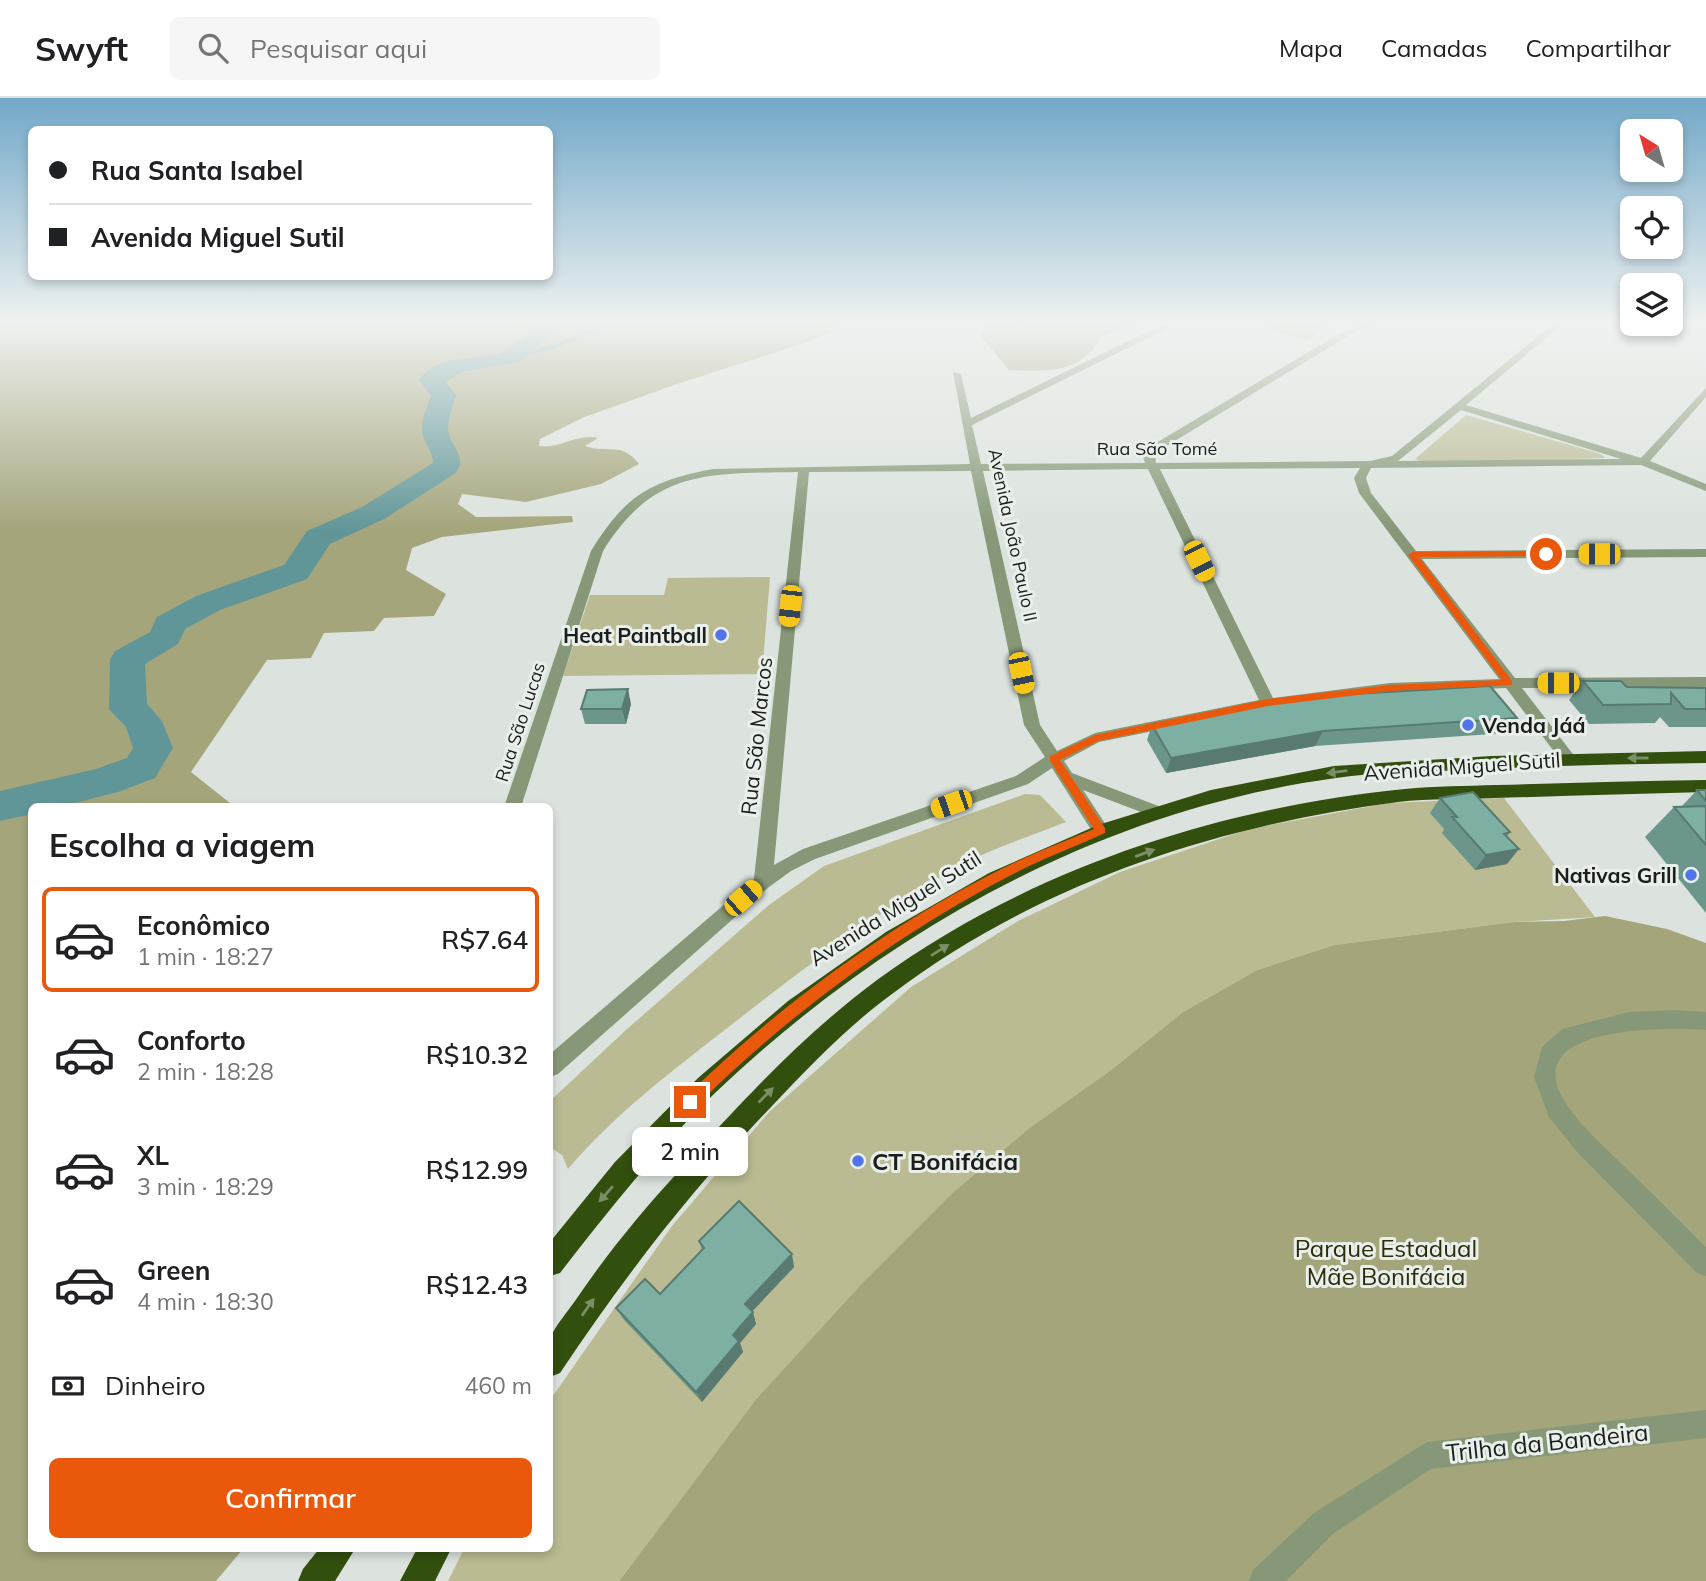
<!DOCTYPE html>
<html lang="pt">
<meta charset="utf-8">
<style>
body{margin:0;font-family:Mulish,sans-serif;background:#f6f6f6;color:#202124;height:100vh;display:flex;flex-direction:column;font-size:26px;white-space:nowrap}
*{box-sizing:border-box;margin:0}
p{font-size:23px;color:#757577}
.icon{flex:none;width:38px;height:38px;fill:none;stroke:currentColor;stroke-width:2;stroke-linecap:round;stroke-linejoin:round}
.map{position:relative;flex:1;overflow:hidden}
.details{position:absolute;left:28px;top:705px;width:525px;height:749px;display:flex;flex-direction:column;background:#fff;border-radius:10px;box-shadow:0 4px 10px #0003}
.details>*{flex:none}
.hud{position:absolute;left:28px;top:28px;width:525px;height:154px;border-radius:10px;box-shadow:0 4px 10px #0003;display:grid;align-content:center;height:154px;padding:0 21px;background:#fff}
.needle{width:46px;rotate:323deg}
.buttons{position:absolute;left:1620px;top:21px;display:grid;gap:14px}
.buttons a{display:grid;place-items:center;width:63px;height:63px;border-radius:10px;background:#fff;box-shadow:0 4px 10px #0003;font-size:35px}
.end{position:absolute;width:32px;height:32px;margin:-16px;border:9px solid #ea580c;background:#fff;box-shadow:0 0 0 4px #fff}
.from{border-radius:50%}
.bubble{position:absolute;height:49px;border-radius:10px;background:#fff;box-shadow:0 4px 10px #0003;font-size:23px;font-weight:600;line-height:49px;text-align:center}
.car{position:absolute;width:21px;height:42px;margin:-21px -10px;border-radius:9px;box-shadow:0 0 5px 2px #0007;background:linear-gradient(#f5c518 24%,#345 0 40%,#f5c518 0 76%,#345 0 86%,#f5c518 0)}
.hud b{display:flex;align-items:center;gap:24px;height:66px;font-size:26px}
.hud b+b{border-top:2px solid #e0e0e0}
.hud i{width:18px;height:18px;background:#202124}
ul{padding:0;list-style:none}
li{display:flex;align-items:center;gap:21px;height:105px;margin:0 14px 10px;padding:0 7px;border:4px solid transparent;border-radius:10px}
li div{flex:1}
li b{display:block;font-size:26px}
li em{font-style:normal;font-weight:600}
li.current{border-color:#ea580c}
li>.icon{width:63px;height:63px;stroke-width:1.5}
h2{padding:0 21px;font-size:32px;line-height:84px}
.pay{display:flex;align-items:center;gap:18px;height:77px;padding:0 21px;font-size:26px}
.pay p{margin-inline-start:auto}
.cta{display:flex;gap:14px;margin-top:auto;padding:14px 21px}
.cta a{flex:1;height:80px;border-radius:10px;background:#ea580c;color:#fff;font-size:28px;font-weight:600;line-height:80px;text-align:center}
header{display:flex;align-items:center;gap:42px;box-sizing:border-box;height:98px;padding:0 35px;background:#fff;border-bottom:2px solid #e0e0e0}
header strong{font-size:33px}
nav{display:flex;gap:38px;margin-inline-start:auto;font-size:24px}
.search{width:490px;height:63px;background:#f6f6f6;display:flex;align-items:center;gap:18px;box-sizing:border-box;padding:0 24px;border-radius:10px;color:#757577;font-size:26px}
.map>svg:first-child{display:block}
.green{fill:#babb92}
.forest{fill:#a5a57c}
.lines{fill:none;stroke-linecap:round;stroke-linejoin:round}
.stream{stroke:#619698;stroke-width:4.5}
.river{fill:#619698;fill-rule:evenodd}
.minor{fill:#869877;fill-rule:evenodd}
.trunk{fill:#324f0e;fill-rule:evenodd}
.wall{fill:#6c968b}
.shaded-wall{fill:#587a71}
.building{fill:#7dafa2;stroke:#587a71;stroke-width:2}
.oneway{fill:#7b8f66}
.route{fill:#ea580c}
.poi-dot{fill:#5175e9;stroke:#e9f0eb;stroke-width:2.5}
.labels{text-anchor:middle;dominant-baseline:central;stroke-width:6;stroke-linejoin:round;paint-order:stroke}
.far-street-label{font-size:18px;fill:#1c1e1c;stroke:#e9f0eb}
.poi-label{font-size:21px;font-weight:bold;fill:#1c1e1c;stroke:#e9f0eb;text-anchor:end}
.street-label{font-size:21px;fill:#1c1e1c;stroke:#e9f0eb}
.near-poi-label{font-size:24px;font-weight:bold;fill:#1c1e1c;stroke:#e9f0eb;text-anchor:start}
.near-park-label{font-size:24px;fill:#2d2c0a;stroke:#e9f0eb}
.near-street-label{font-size:24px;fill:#1c1e1c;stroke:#e9f0eb}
</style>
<header>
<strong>Swyft</strong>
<div class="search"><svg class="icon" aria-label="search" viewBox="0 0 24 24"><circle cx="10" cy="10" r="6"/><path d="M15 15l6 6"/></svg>Pesquisar aqui</div>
<nav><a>Mapa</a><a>Camadas</a><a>Compartilhar</a></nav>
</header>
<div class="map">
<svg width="1706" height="1483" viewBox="0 0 1706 1483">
<rect width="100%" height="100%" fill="#dce3de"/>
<g class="green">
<path d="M 1466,317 L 1601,356 L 1605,360 L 1425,365 L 1415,361 Z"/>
<path d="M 770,479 L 762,576 L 563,578 L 590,497 L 664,497 L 668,480 Z"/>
<path d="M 1025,696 L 1040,697 L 1066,724 C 1031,738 992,750 958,769 C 878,814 804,870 731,927 C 671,974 618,1013 568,1071 L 562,1057 L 550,1049 L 550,1003 L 626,932 L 769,807 L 824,768 Z"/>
<path d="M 1504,700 L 1595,819 L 1514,824 L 1334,847 L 1257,872 L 1183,914 L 1111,972 L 1028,1031 L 951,1096 L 865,1182 L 757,1300 L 619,1483 L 448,1483 L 464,1451 L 550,1451 L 550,1302 L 672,1128 L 769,1014 L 911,889 L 1018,823 L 1120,774 L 1249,731 L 1388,705 Z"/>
</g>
<g class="forest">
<path d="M 0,225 L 849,225 L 811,243 L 677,286 L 582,320 L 540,341 L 539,348 C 560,351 577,335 598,340 L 585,348 C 609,356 621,343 639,366 L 601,386 L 526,404 L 462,396 L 458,406 L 476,419 L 572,418 L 573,424 L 442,439 L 412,450 L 406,472 L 446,496 L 434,518 L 384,520 L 374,533 L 324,535 L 311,560 L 267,562 L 191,674 L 235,709 L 32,709 L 32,1451 L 243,1451 L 216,1483 L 0,1483 Z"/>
<path d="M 984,225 L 1153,225 L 1129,229 L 1101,239 C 1081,277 1046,273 1009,272 L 980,237 Z"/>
<path d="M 1265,225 L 1333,225 L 1307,242 L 1270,233 Z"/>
<path d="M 1605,818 L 1667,831 L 1706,845 L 1706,1483 L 619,1483 L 757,1300 L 865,1182 L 951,1096 L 1028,1031 L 1111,972 L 1183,914 L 1257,872 L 1334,847 L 1514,824 L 1564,823 Z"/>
</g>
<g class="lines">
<path class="stream" d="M 512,259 L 551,250 L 598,230 L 625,225"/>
<path class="river" d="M 538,225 L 563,225 L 520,264 L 462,274 L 446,284 L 456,297 C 453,308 448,320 448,332 C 450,349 468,358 456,375 L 384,421 L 330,446 L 307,481 L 220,512 L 185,531 L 178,546 L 145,566 L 147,606 L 162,623 L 173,650 L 155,680 L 118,694 L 60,709 L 32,709 L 32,716 L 0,723 L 0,693 L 96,671 L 127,660 L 133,650 L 126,629 L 109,611 L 110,561 L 115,553 L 150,534 L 157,519 L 196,498 L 284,467 L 307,433 L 362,409 L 433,365 C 433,354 426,348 423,338 C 419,324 427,310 431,298 L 419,282 C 439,253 477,265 505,253 C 516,248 528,234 538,225 Z"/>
<g class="minor">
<path d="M 1365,225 L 1382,225 L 1360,232 L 1343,241 L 1155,355 L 1156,365 L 1370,363 L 1392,358 L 1554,225 L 1564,225 L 1466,307 L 1641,360 L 1706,290 L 1706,299 L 1650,363 L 1706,386 L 1706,393 L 1641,367 L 1371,370 L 1366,380 L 1371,395 L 1416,453 L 1706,451 L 1706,459 L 1422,461 L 1515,580 L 1706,579 L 1706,589 L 1522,590 L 1576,660 L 1568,666 L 1562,664 L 1506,590 L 1390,595 L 1268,610 L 1099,644 L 1064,663 L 1072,675 L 1161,709 L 1164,713 L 1161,717 L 1149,717 L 1083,692 L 1110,733 L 1107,738 L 1095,738 L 1052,670 L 1028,686 L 815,761 L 791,773 L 769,789 L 558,976 L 550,979 L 550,956 L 754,781 L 798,374 C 710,376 654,370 603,453 L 521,709 L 504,709 L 591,453 C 625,398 649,383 713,371 L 970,366 L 953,274 L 961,276 L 971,320 L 1165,225 L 1168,230 L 972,327 L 981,366 L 1145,365 L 1143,359 L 1146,351 L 1337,237 ZM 1461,312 L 1621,361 L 1398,363 ZM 1360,370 L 1354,380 L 1359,395 L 1499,581 L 1390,585 L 1273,600 L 1160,371 ZM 1148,371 L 1259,602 L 1095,635 L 1057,653 L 1040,627 L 983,373 ZM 971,373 L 1024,627 L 1045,659 L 1016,678 L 803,751 L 774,767 L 809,374 Z"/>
<path d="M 1674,912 L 1706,914 L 1706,932 C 1663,929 1513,927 1567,1007 C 1582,1029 1603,1048 1622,1066 C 1650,1094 1678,1121 1706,1149 L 1706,1178 L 1697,1175 L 1578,1055 L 1549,1019 L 1534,979 L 1542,949 L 1562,931 L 1629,914 Z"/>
<path d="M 1706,1312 L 1706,1340 L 1431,1371 L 1334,1435 L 1286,1483 L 1249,1483 L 1253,1472 L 1314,1415 L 1427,1344 Z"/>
</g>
<g class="trunk">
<path d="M 1706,653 L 1706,665 C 1624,666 1543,668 1461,672 C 1420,674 1377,674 1336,680 C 1101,712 886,832 715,995 C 658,1050 609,1112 560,1175 L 550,1178 L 550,1144 L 615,1064 L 698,980 L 788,903 L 886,834 L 989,775 L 1098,727 L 1211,692 L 1334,668 L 1491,658 Z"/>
<path d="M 1706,682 L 1706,694 C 1635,696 1565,698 1494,700 C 1462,702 1430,700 1398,704 C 1219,727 1038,785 892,896 C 848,928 810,968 772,1008 C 691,1092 625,1178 560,1275 L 550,1279 C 550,1267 546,1249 551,1238 C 557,1226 567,1214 575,1203 C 606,1157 642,1113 680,1072 C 740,1005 804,936 877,882 C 1027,772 1220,709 1405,691 C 1435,688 1465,688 1496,687 C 1566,685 1636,683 1706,682 Z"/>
<path d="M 319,1451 L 355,1451 L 335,1483 L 298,1483 L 303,1471 Z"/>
<path d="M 417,1451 L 451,1451 L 435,1483 L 400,1483 Z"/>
</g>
</g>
<g class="wall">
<path d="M 1583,583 L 1627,589 L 1706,590 L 1706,629 L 1669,629 L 1660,619 L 1655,625 L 1589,626 L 1569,602 Z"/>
<path d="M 631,606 L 626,626 L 585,626 L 581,611 Z"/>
<path d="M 1517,620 L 1507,635 L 1315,648 L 1166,675 L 1147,642 L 1152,627 Z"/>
<path d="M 1697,692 L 1706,692 L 1706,815 L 1645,739 L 1674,709 L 1681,709 Z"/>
<path d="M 1440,700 L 1510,734 L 1507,739 L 1507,766 L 1475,772 L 1442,735 L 1444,731 L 1430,715 Z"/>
<path d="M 699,1143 L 794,1169 L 752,1213 L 756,1226 L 740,1245 L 743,1254 L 702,1304 L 624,1222 L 616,1210 L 660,1196 L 702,1152 Z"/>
</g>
<g class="shaded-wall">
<path d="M 628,591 L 631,606 L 626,626 L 622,611 Z"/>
<path d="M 1323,633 L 1315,648 L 1166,675 L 1171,660 Z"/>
<path d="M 1519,751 L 1507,766 L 1475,772 L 1486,757 Z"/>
<path d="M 792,1156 L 794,1169 L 748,1218 L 745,1206 Z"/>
<path d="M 753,1214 L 756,1226 L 740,1245 L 743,1254 L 702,1304 L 696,1294 L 733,1237 Z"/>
</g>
<g class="building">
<path d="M 1583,583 L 1621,583 L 1627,589 L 1706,590 L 1706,611 L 1685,611 L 1671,595 L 1671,606 L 1603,607 Z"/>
<path d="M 1490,588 L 1517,620 L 1323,633 L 1171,660 L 1152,627 L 1302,599 Z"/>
<path d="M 628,591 L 622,611 L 581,611 L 587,592 Z"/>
<path d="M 1697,692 L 1706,692 L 1706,703 Z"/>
<path d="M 1473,694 L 1510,734 L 1504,736 L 1519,751 L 1486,757 L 1452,719 L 1457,719 L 1440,700 Z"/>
<path d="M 1706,708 L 1706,747 L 1674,709 Z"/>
<path d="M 739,1103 L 792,1156 L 745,1206 L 753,1214 L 733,1237 L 739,1243 L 696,1294 L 616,1210 L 645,1181 L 660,1196 L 704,1150 L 699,1143 Z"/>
</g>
<defs><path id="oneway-solid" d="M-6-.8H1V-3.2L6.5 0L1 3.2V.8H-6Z" transform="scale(1.75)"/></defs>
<g class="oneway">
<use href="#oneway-solid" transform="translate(1638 660) rotate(180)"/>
<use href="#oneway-solid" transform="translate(1337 674) rotate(173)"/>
<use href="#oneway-solid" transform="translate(1145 755) rotate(-20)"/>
<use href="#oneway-solid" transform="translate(940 852) rotate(-32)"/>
<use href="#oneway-solid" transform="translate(766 997) rotate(-45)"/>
<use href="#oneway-solid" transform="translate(606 1096) rotate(131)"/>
<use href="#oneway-solid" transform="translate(588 1209) rotate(-55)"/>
</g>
<linearGradient id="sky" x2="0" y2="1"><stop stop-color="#72a8c8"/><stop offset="0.52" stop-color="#eff2f0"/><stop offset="1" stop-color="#eff2f0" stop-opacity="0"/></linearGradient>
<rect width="1706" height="433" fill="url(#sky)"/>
<path class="route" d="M 1546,453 L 1549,458 L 1419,459 L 1512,583 L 1512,587 L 1390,593 L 1268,608 L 1098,643 L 1060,662 L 1105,730 L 1105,735 C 1079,747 1052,757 1027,769 C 905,830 792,913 695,1009 L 685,1009 L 685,999 C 782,905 897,820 1020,762 C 1044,751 1070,741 1094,731 L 1050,663 L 1050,658 L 1095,637 L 1268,601 L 1390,587 L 1502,582 L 1408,457 L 1413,454 Z"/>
<g class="poi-dot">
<circle cx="721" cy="537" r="7"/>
<circle cx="1468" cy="627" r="7"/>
<circle cx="1691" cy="777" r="7"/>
<circle cx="858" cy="1063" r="7"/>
</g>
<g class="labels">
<g class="far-street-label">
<text x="1157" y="350">Rua São Tomé</text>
<text transform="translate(1013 437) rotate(78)">Avenida João Paulo II</text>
<text transform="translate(520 624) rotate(-72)">Rua São Lucas</text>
</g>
<g class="poi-label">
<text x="707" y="537">Heat Paintball</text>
<text x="1482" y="627" text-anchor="start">Venda Jáá</text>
<text x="1677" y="777">Nativas Grill</text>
</g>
<g class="street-label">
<text transform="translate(756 638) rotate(-84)">Rua São Marcos</text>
<text transform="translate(1462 668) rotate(-4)">Avenida Miguel Sutil</text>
<text transform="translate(895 810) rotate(-32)">Avenida Miguel Sutil</text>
</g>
<g class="near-poi-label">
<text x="872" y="1063">CT Bonifácia</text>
</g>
<g class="near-park-label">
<text x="1386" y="1150">Parque Estadual<tspan x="1386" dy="28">Mãe Bonifácia</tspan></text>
</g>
<g class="near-street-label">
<text transform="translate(1547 1344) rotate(-6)">Trilha da Bandeira</text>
</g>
</g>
</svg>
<div class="buttons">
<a><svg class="needle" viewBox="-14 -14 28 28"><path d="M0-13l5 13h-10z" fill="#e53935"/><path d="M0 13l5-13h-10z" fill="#757577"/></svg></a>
<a><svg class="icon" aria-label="locate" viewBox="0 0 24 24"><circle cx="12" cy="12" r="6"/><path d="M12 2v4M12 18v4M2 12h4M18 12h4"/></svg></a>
<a><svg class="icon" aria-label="layers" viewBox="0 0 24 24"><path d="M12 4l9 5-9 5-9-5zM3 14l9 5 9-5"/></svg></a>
</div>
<i class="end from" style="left:1546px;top:456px"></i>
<i class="end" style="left:690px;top:1004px"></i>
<div class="bubble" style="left:632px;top:1029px;width:116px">2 min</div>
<i class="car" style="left:1599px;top:456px;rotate:270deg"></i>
<i class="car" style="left:1199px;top:463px;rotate:154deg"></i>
<i class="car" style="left:790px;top:508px;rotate:186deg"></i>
<i class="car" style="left:1021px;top:575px;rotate:168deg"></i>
<i class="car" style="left:1558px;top:585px;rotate:270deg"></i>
<i class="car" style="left:951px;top:706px;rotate:251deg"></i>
<i class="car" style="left:743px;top:800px;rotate:49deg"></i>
<div class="hud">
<b><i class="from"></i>Rua Santa Isabel</b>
<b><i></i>Avenida Miguel Sutil</b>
</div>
<section class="details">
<h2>Escolha a viagem</h2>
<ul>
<li class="current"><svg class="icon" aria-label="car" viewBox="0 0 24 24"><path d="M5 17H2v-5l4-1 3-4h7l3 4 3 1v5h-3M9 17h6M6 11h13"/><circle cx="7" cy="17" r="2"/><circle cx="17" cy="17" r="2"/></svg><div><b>Econômico</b><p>1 min · 18:27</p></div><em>R$7.64</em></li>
<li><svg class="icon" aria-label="car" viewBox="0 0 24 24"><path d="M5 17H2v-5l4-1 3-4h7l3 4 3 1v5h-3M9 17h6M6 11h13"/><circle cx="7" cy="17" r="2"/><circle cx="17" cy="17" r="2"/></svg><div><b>Conforto</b><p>2 min · 18:28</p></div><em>R$10.32</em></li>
<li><svg class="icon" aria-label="car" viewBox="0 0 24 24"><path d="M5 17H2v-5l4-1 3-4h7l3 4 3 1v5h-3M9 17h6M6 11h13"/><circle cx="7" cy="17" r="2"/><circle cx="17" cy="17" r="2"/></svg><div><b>XL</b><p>3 min · 18:29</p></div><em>R$12.99</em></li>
<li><svg class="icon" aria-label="car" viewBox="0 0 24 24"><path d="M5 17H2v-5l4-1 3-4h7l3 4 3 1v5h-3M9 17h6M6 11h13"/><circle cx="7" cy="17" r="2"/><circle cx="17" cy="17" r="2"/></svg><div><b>Green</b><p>4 min · 18:30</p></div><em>R$12.43</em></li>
</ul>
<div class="pay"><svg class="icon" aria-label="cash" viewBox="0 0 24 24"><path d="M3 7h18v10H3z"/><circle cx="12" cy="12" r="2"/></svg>Dinheiro<p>460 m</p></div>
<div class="cta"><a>Confirmar</a></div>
</section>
</div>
